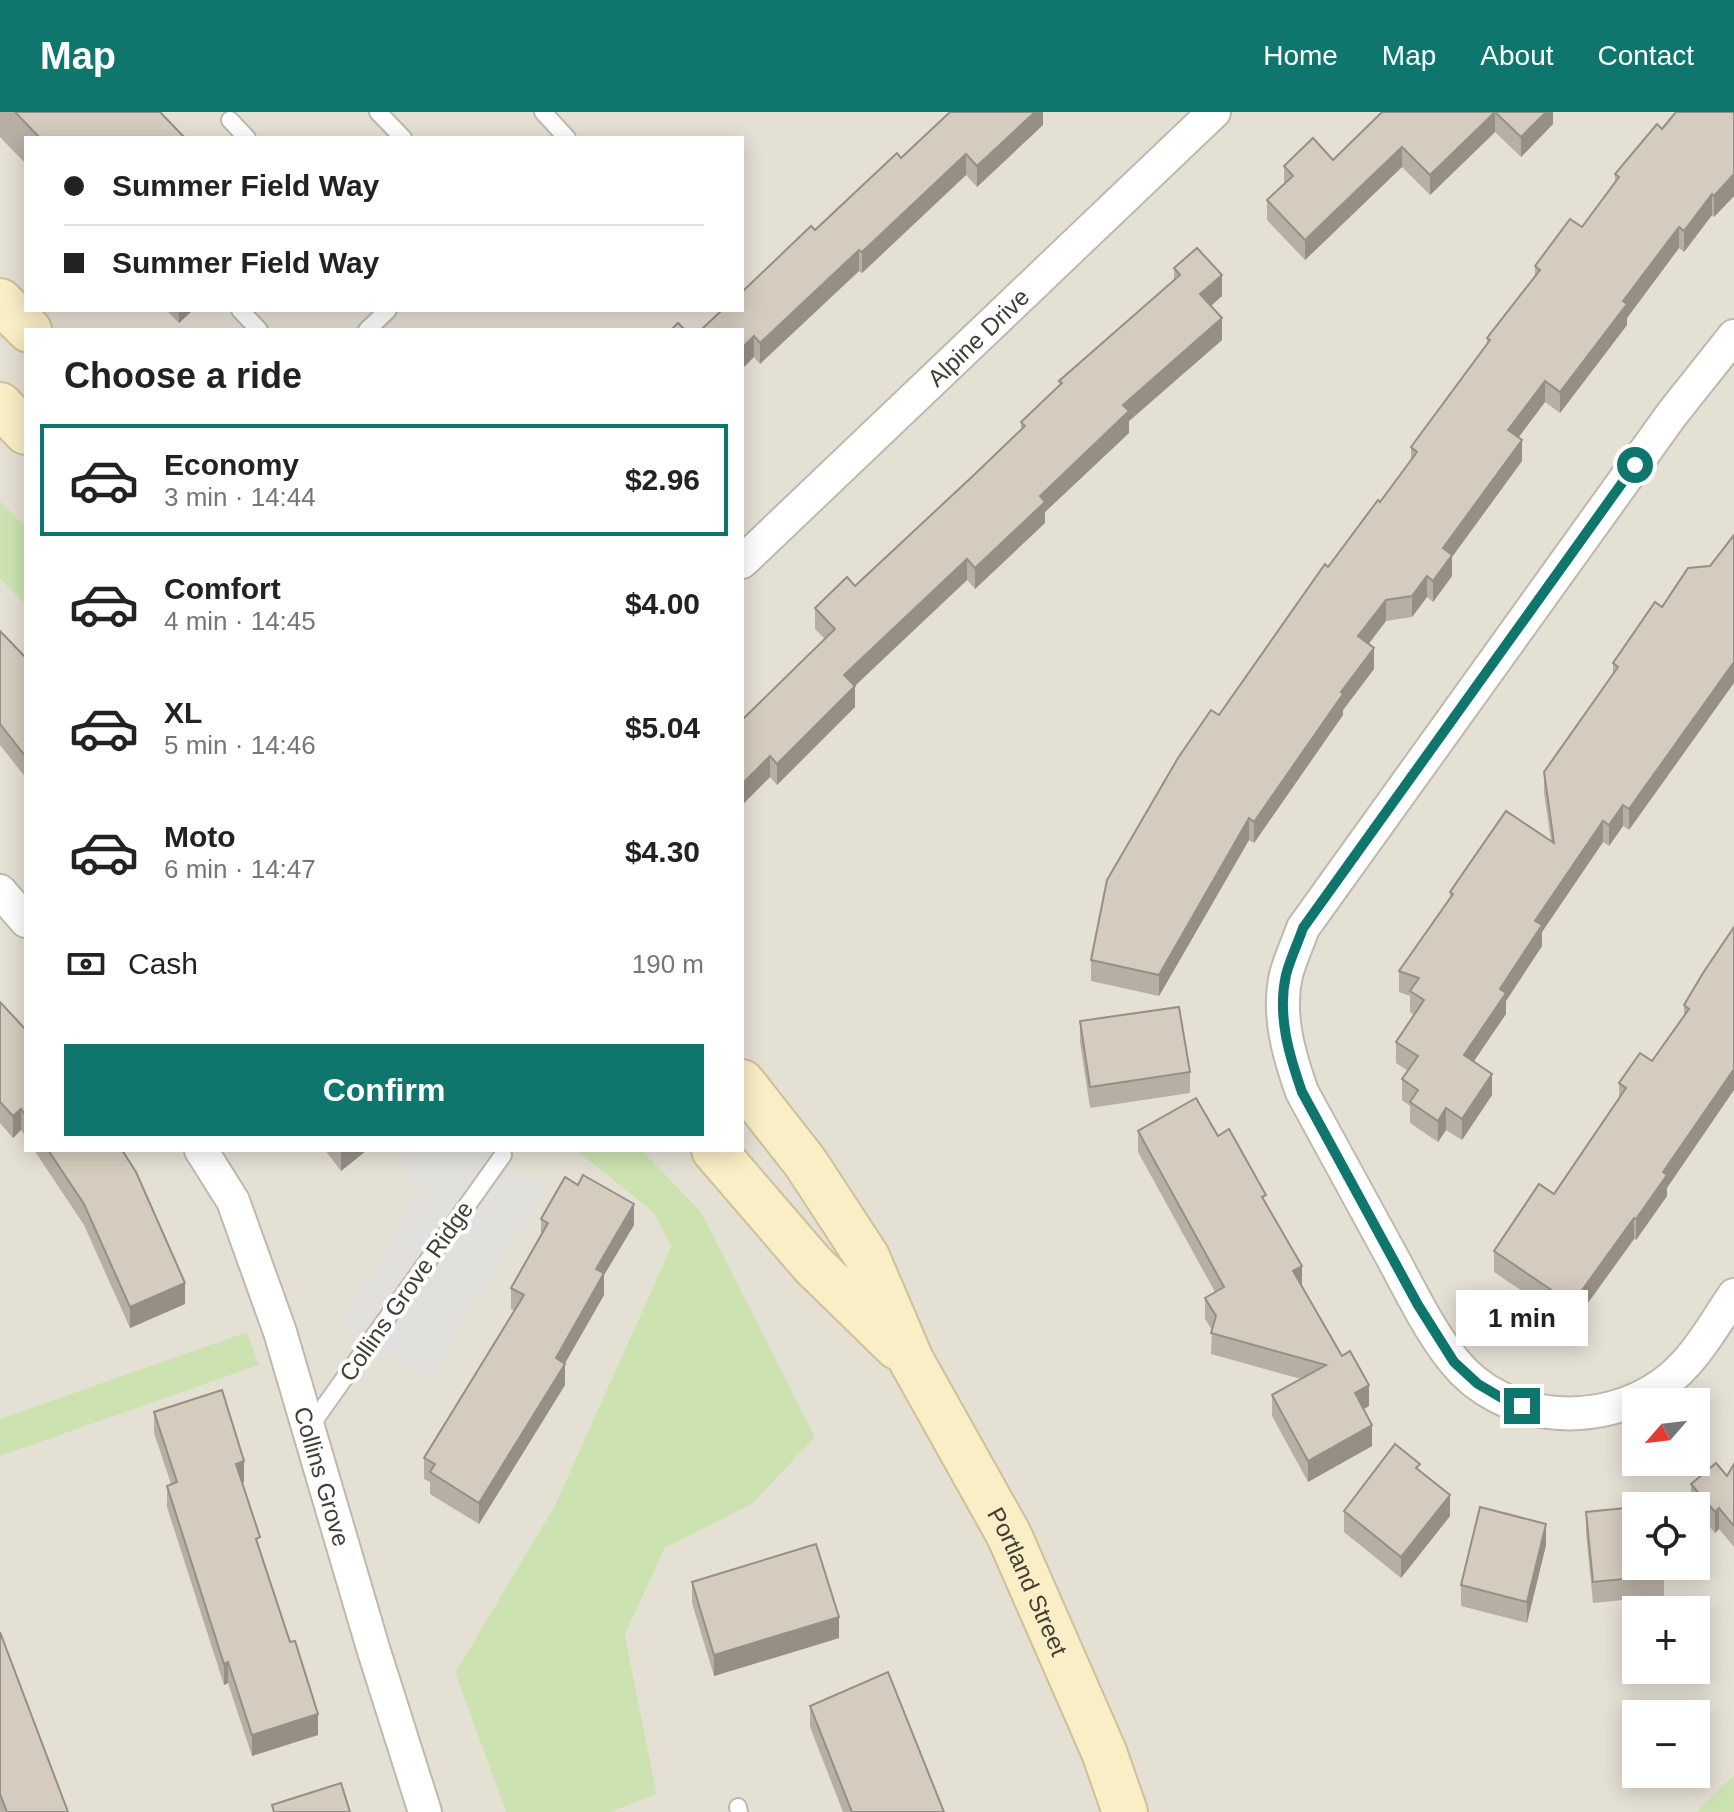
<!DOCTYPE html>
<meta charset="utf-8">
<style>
body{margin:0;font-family:Arial,sans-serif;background:#f2f2f2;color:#222;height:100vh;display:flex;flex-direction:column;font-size:30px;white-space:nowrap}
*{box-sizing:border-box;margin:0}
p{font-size:26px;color:#767676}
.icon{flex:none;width:44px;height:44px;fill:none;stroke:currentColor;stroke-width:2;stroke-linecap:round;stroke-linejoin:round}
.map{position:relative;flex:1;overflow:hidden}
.panel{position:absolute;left:24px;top:216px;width:720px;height:824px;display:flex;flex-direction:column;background:#fff;border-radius:0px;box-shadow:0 4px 20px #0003}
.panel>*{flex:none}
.hud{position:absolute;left:24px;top:24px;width:720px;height:176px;border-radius:0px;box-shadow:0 4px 20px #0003;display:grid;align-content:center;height:176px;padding:0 40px;background:#fff}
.needle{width:52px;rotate:242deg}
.buttons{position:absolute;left:1622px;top:1276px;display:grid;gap:16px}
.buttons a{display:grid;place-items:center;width:88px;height:88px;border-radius:0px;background:#fff;box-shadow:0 4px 20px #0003;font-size:40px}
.end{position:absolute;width:36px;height:36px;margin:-18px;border:10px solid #0f766e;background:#fff;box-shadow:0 0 0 4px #fff}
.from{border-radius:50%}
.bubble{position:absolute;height:56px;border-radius:0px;background:#fff;box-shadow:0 4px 20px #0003;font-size:26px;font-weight:700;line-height:56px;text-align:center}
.hud b{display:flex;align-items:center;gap:28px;height:76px;font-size:30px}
.hud b+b{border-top:2px solid #e0e0e0}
.hud i{width:20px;height:20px;background:#222}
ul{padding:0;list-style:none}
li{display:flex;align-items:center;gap:24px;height:112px;margin:0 16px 12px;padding:0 24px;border:4px solid transparent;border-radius:0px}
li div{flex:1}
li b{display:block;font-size:30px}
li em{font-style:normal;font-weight:700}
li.active{border-color:#0f766e}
li>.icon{width:72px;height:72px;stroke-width:1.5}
h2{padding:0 40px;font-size:36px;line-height:96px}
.pay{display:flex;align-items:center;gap:20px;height:88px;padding:0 40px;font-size:30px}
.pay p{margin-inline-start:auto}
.action{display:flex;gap:16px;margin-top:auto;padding:16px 40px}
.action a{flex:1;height:92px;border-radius:0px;background:#0f766e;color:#fff;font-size:32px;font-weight:700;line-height:92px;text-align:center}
header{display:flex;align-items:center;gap:48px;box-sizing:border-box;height:112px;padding:0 40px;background:#0f766e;color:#fff}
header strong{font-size:38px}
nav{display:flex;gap:44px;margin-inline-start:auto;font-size:28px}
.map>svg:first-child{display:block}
.residential{fill:#e5e0d4;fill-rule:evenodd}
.green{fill:#cce3b1}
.parking{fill:#e2e0dd}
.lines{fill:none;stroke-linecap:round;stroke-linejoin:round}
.lane-casing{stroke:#bfb8ac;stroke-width:20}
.street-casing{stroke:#bfb8ac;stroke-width:36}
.secondary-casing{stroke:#cec098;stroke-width:48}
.lane{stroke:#fff;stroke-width:16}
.street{stroke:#fff;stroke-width:32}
.secondary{stroke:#faeec7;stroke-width:44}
.wall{fill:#b7afa4}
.shaded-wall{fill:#958f86}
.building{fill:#d5ccbf;stroke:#958f86;stroke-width:2}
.route{stroke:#0f766e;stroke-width:10}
.labels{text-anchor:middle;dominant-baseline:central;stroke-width:8;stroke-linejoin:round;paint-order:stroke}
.street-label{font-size:24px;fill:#433e35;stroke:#fff}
</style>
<header>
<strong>Map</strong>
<nav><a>Home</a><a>Map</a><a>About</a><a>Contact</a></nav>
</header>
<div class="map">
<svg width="1734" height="1700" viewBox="0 0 1734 1700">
<rect width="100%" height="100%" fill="#f1eee5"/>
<g class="residential">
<path d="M 0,0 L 1734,0 L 1734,1663 L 1722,1678 L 1696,1700 L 611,1700 L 657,1682 L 625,1523 L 665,1436 L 752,1391 L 701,1100 L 642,1038 L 742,1038 L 742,218 L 26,218 L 26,415 L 0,389 ZM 26,26 L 742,26 L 742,198 L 26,198 ZM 1636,1290 L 1696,1290 L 1696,1350 L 1636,1350 ZM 1636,1394 L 1696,1394 L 1696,1454 L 1636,1454 ZM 1636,1498 L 1696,1498 L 1696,1558 L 1636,1558 ZM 1636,1602 L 1696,1602 L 1696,1662 L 1636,1662 Z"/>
<path d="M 0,467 L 26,493 L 26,1038 L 576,1038 L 654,1101 L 671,1135 L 554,1395 L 455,1561 L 506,1700 L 0,1700 Z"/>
</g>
<g class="green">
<path d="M 0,389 L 26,415 L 26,493 L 0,467 Z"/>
<path d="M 576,1038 L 642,1038 L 701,1100 L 815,1325 L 753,1391 L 665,1436 L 625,1523 L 657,1682 L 611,1700 L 506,1700 L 455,1561 L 554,1395 L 671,1135 L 654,1101 Z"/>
<path d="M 247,1220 L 259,1253 L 0,1344 L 0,1307 Z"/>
<path d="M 1734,1663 L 1734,1700 L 1696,1700 Z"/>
</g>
<path class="parking" d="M 404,1038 L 481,1038 L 486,1045 L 548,1073 L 429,1267 L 340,1213 L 421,1080 L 397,1044 Z"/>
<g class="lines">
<g class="lane-casing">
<g id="lane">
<path d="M 378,0 L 403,26"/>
<path d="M 543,0 L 567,26"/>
<path d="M 230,8 L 247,26"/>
<path d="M 240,198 L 259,218"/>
<path d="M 367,218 L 388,198"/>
<path d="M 309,1316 L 503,1043"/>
<path d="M 738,1695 L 739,1700"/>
</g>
</g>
<g class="street-casing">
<g id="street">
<path d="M 1734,224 L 1672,302 L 1303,816 C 1298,831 1290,847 1286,863 C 1277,903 1289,943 1302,980 C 1332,1035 1362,1090 1392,1145 C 1411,1180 1429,1218 1454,1249 C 1503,1311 1601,1317 1663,1272 C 1694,1250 1713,1214 1734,1183"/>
<path id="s1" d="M 742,450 L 1214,0"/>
<path d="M 0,779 L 26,809"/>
<path id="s2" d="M 201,1038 L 233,1089 L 280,1220 L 373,1536 L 425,1700"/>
</g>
</g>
<g class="secondary-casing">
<g id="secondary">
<path d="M 0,189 L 29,218"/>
<path d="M 0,293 L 26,320"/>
<path id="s3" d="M 742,970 L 805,1050 L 867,1145 L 911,1248 L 1009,1423 L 1104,1640 L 1125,1700"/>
<path d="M 714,1038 L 813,1153 L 897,1235"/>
</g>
</g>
<use href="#lane" class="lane"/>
<use href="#street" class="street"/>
<use href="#secondary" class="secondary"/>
</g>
<g class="wall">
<path d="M 0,0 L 160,0 L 185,26 L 26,26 L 26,52 L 0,25 Z"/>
<path d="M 1043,0 L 1043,13 L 977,75 L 966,63 L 862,161 L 859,159 L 760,252 L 754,245 L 742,218 L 815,118 L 901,46 Z"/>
<path d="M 1382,0 L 1553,0 L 1553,12 L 1521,45 L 1495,20 L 1430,83 L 1402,55 L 1305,148 L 1267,108 L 1267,88 L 1284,72 L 1284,54 L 1333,48 Z"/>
<path d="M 1734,0 L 1734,84 L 1714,105 L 1712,103 L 1684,140 L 1679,136 L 1627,206 L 1627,213 L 1560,301 L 1545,290 L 1519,325 L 1522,349 L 1452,445 L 1452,464 L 1433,490 L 1427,485 L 1412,505 L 1386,509 L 1369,532 L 1374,557 L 1343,598 L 1343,603 L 1254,731 L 1249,728 L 1159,884 L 1091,869 L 1091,848 L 1219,603 L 1328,455 L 1380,390 L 1411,349 L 1411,335 L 1487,233 L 1487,226 L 1535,165 L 1535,154 L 1582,115 L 1615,71 L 1615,62 L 1662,17 Z"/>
<path d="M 1174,156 L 1222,184 L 1211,194 L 1222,228 L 1129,309 L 1129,321 L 1045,400 L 1045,411 L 975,477 L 967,468 L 855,574 L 855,595 L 777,673 L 770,665 L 742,693 L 825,527 L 815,517 L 815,496 L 855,474 L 1021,318 L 1021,310 L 1059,274 L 1059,269 L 1174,168 Z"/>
<path d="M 166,198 L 193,198 L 179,211 Z"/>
<path d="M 1655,490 L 1629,718 L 1623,714 L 1609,734 L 1603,730 L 1542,820 L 1542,834 L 1506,889 L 1506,902 L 1473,949 L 1492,983 L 1462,1028 L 1446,1018 L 1438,1030 L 1410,1011 L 1410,994 L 1402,988 L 1402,967 L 1408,959 L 1396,951 L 1396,930 L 1414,903 L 1410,900 L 1410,884 L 1399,880 L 1399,859 L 1450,787 L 1450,780 L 1551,729 L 1544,681 L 1544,660 L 1613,562 L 1613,551 Z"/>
<path d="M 0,519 L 26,546 L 26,666 L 0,633 Z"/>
<path d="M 1703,861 L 1667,1076 L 1667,1084 L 1636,1128 L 1634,1127 L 1572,1213 L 1494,1160 L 1494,1139 L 1554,1082 L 1619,987 L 1619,971 L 1652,949 L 1684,904 L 1684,893 Z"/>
<path d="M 0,890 L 26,918 L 26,1025 L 21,1018 L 13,1026 L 0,1011 Z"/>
<path d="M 1080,909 L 1190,960 L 1190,981 L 1090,996 L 1080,930 Z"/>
<path d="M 1138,1019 L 1266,1092 L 1302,1174 L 1369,1294 L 1364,1297 L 1372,1334 L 1308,1370 L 1272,1304 L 1272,1283 L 1301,1267 L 1211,1242 L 1212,1218 L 1205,1207 L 1205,1186 L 1215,1180 L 1138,1040 Z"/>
<path d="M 34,1038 L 122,1038 L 185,1192 L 130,1216 L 84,1113 Z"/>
<path d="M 325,1038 L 367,1038 L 341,1059 Z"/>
<path d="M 541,1107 L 634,1113 L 604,1163 L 604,1183 L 565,1251 L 565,1273 L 479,1412 L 430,1382 L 430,1370 L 424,1367 L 424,1346 L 515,1199 L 511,1197 L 511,1176 L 541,1125 Z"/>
<path d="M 154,1300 L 244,1370 L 242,1371 L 260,1438 L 318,1623 L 252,1644 L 228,1571 L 224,1573 L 167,1395 L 167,1374 L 171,1372 L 154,1321 Z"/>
<path d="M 1734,1352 L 1734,1435 L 1719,1417 L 1715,1421 L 1696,1399 L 1696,1394 L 1691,1393 L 1691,1372 L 1727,1364 Z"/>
<path d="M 1420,1359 L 1450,1404 L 1401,1466 L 1344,1420 L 1344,1399 Z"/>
<path d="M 1586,1400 L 1664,1463 L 1664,1484 L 1593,1491 L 1586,1421 Z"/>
<path d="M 1546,1433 L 1527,1511 L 1461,1494 L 1461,1473 Z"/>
<path d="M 692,1470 L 839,1526 L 714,1564 L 692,1491 Z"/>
<path d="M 0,1520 L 68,1700 L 0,1700 Z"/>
<path d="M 810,1594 L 944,1700 L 843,1700 L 810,1615 Z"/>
</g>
<g class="shaded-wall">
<path d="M 1035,0 L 1043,0 L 1043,13 L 977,75 L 977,54 Z"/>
<path d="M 1495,0 L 1495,20 L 1430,83 L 1430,63 Z"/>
<path d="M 1546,0 L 1553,0 L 1553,12 L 1521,45 L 1521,25 Z"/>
<path d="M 1402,35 L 1402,55 L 1305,148 L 1305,128 Z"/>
<path d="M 966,42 L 966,63 L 862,161 L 862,140 Z"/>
<path d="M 1734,62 L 1734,84 L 1714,105 L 1714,84 Z"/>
<path d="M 1712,82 L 1712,103 L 1684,140 L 1684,119 Z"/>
<path d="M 1679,115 L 1679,136 L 1627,206 L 1627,213 L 1560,301 L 1560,280 L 1623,189 Z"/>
<path d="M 859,138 L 859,159 L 760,252 L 760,231 Z"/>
<path d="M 1222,163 L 1222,184 L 1200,203 L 1200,182 Z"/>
<path d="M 179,198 L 193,198 L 179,211 Z"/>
<path d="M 1222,206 L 1222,228 L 1129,309 L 1129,321 L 1045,400 L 1045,411 L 975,477 L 975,456 L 1040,384 L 1123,293 Z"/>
<path d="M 754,224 L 754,245 L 742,257 L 742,236 Z"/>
<path d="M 1545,269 L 1545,290 L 1508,339 L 1508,318 Z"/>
<path d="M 1522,328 L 1522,349 L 1452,445 L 1452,464 L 1433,490 L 1433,469 L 1443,436 Z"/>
<path d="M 967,447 L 967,468 L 844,584 L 844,563 Z"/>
<path d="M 1427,464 L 1427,485 L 1412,505 L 1412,484 Z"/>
<path d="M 1386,488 L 1386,509 L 1358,545 L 1358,524 Z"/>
<path d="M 1374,536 L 1374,557 L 1343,598 L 1343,603 L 1254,731 L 1254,710 L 1341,580 Z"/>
<path d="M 1734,550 L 1734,571 L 1629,718 L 1629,697 Z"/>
<path d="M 855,574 L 855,595 L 777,673 L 777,652 Z"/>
<path d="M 770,644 L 770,665 L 742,693 L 742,672 Z"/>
<path d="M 1623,693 L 1623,714 L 1609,734 L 1609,713 Z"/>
<path d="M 1249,706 L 1249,728 L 1159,884 L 1159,863 Z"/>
<path d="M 1603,709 L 1603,730 L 1542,820 L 1542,834 L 1506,889 L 1506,902 L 1464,964 L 1464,943 L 1535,809 Z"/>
<path d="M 1734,957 L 1734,978 L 1667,1076 L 1667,1084 L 1636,1128 L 1636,1107 L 1663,1060 Z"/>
<path d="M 1492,962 L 1492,983 L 1462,1028 L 1462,1007 Z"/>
<path d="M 1446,996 L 1446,1018 L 1438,1030 L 1438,1009 Z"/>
<path d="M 21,997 L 21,1018 L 13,1026 L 13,1004 Z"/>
<path d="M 341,1038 L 367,1038 L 341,1059 Z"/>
<path d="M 634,1092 L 634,1113 L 604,1163 L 604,1183 L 556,1267 L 556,1246 L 596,1157 Z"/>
<path d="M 1634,1106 L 1634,1127 L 1572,1213 L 1572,1192 Z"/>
<path d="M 1302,1154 L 1302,1175 L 1293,1159 Z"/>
<path d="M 185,1171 L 185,1192 L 130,1216 L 130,1195 Z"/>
<path d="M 565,1252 L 565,1273 L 479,1412 L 479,1391 Z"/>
<path d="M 1369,1273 L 1369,1294 L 1355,1302 L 1355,1281 Z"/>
<path d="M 1372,1313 L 1372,1334 L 1308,1370 L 1308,1349 Z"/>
<path d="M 244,1349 L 244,1370 L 236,1373 L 236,1352 Z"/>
<path d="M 1450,1383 L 1450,1404 L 1401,1466 L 1401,1445 Z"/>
<path d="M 1719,1396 L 1719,1417 L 1715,1421 L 1715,1400 Z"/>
<path d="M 1546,1412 L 1546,1433 L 1527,1511 L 1527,1490 Z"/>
<path d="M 839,1505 L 839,1526 L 714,1564 L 714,1543 Z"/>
<path d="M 228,1550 L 228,1571 L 224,1573 L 224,1552 Z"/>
<path d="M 318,1602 L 318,1623 L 252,1644 L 252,1623 Z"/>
</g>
<g class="building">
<path d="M 15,0 L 160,0 L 185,26 L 40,26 Z"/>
<path d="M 950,0 L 1035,0 L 977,54 L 966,42 L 862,140 L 859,138 L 760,231 L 754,224 L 742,236 L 742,218 L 701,218 L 722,198 L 742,198 L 742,180 L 811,114 L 815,118 L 897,41 L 901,46 Z"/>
<path d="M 1382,0 L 1495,0 L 1430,63 L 1402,35 L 1305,128 L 1267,88 L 1293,64 L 1284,54 L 1313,26 L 1333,48 Z"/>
<path d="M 1495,0 L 1546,0 L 1521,25 Z"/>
<path d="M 1676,0 L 1734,0 L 1734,62 L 1714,84 L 1712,82 L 1684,119 L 1679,115 L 1623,189 L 1627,192 L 1560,280 L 1545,269 L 1508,318 L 1522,328 L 1443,436 L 1452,443 L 1433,469 L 1427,464 L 1412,484 L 1386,488 L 1358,524 L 1374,536 L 1341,580 L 1343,582 L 1254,710 L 1249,706 L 1159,863 L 1091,848 L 1107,768 L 1178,646 L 1211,598 L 1219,603 L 1325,452 L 1328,455 L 1378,388 L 1380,390 L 1417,340 L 1411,335 L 1490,228 L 1487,226 L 1540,158 L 1535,154 L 1570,107 L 1582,115 L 1619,65 L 1615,62 L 1657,12 L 1662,17 Z"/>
<path d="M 1197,136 L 1222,163 L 1200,182 L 1222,206 L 1123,293 L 1129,299 L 1040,384 L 1045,390 L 975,456 L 967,447 L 844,563 L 855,574 L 777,652 L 770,644 L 742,672 L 742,608 L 835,517 L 815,496 L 847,465 L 855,474 L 975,362 L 1025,314 L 1021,310 L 1062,271 L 1059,269 L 1180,163 L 1174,156 Z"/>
<path d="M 678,211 L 685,218 L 671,218 Z"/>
<path d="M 1734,423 L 1734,550 L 1629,697 L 1623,693 L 1609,713 L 1603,709 L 1535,809 L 1542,813 L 1500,877 L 1506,881 L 1464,943 L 1492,962 L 1462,1007 L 1446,996 L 1438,1009 L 1410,990 L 1418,978 L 1402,967 L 1418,944 L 1396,930 L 1424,888 L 1410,879 L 1419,866 L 1399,859 L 1453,782 L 1450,780 L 1506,699 L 1554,731 L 1544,660 L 1618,555 L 1613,551 L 1655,490 L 1662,495 L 1688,456 L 1710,454 Z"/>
<path d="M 0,519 L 26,546 L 26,645 L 0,612 Z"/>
<path d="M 1734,815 L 1734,957 L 1663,1060 L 1667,1063 L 1636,1107 L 1634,1106 L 1572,1192 L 1494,1139 L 1539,1072 L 1554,1082 L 1626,976 L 1619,971 L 1640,941 L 1652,949 L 1689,897 L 1684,893 L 1703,861 Z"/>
<path d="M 0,890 L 26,918 L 26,1004 L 21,997 L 13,1004 L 0,990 Z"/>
<path d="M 1179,895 L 1190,960 L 1090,975 L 1080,909 Z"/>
<path d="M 1196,986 L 1218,1024 L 1229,1017 L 1266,1083 L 1262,1085 L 1302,1154 L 1293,1159 L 1342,1244 L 1350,1239 L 1369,1273 L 1355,1281 L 1372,1313 L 1308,1349 L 1272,1283 L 1326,1253 L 1211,1221 L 1216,1204 L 1205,1186 L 1224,1175 L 1138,1019 Z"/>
<path d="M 48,1038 L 122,1038 L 136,1060 L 185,1171 L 130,1195 L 84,1092 Z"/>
<path d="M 583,1063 L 634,1092 L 596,1157 L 604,1161 L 556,1246 L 565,1252 L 479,1391 L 430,1360 L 435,1352 L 424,1346 L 524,1183 L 511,1176 L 548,1111 L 541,1107 L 565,1065 L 578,1073 Z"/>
<path d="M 222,1278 L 244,1349 L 236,1352 L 260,1425 L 256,1427 L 290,1530 L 295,1529 L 318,1602 L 252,1623 L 228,1550 L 224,1552 L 167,1374 L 177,1370 L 154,1300 Z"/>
<path d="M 1395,1332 L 1420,1352 L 1416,1356 L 1450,1383 L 1401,1445 L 1344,1399 Z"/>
<path d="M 1716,1351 L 1727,1364 L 1734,1352 L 1734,1414 L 1719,1396 L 1715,1400 L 1691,1372 Z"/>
<path d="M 1480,1395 L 1546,1412 L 1527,1490 L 1461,1473 Z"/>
<path d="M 1636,1395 L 1636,1454 L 1664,1454 L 1664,1463 L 1593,1470 L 1586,1400 Z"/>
<path d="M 816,1432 L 839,1505 L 714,1543 L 692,1470 Z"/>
<path d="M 0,1520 L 68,1700 L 7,1700 L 0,1682 Z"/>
<path d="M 888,1560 L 944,1700 L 852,1700 L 810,1594 Z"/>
<path d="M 341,1671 L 350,1700 L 274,1700 L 272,1693 Z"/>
</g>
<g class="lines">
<path class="route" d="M 1522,1294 L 1507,1289 L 1478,1272 L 1454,1250 L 1418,1193 L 1302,980 C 1289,943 1277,903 1286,863 C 1290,847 1298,831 1303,816 L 1635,353"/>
</g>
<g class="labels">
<g class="street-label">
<text stroke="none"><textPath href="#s1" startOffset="326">Alpine Drive</textPath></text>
<text transform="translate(406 1179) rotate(-55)">Collins Grove Ridge</text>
<text stroke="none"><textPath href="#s2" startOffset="350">Collins Grove</textPath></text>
<text stroke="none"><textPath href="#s3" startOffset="578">Portland Street</textPath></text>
</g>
</g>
</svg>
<div class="buttons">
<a><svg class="needle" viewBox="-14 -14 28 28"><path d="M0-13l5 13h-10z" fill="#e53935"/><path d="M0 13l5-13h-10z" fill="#767676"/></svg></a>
<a><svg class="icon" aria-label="locate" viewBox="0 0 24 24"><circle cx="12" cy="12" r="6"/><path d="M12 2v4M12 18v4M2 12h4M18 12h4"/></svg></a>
<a>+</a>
<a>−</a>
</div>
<i class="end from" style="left:1635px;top:353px"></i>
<i class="end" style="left:1522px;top:1294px"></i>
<div class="bubble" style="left:1456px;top:1178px;width:132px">1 min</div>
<div class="hud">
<b><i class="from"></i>Summer Field Way</b>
<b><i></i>Summer Field Way</b>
</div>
<section class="panel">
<h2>Choose a ride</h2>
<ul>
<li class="active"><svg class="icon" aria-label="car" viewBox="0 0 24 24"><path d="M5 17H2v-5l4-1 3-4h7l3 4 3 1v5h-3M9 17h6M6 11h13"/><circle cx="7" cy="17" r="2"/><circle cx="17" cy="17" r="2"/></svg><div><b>Economy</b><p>3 min · 14:44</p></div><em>$2.96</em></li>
<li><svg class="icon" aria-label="car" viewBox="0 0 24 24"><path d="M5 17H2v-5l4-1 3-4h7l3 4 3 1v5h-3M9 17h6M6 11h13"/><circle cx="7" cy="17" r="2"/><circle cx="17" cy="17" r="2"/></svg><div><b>Comfort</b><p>4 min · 14:45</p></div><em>$4.00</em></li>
<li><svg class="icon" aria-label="car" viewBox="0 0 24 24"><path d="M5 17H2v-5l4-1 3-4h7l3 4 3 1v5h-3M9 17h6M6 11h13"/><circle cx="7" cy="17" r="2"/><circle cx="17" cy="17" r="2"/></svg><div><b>XL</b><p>5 min · 14:46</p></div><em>$5.04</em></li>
<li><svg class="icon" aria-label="car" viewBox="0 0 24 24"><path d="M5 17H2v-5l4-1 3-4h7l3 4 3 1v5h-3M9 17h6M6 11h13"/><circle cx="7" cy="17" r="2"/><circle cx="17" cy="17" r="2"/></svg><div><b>Moto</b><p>6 min · 14:47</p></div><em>$4.30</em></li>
</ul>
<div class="pay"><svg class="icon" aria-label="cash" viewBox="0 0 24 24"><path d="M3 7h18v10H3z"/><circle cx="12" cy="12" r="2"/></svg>Cash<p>190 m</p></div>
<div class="action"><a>Confirm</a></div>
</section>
</div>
